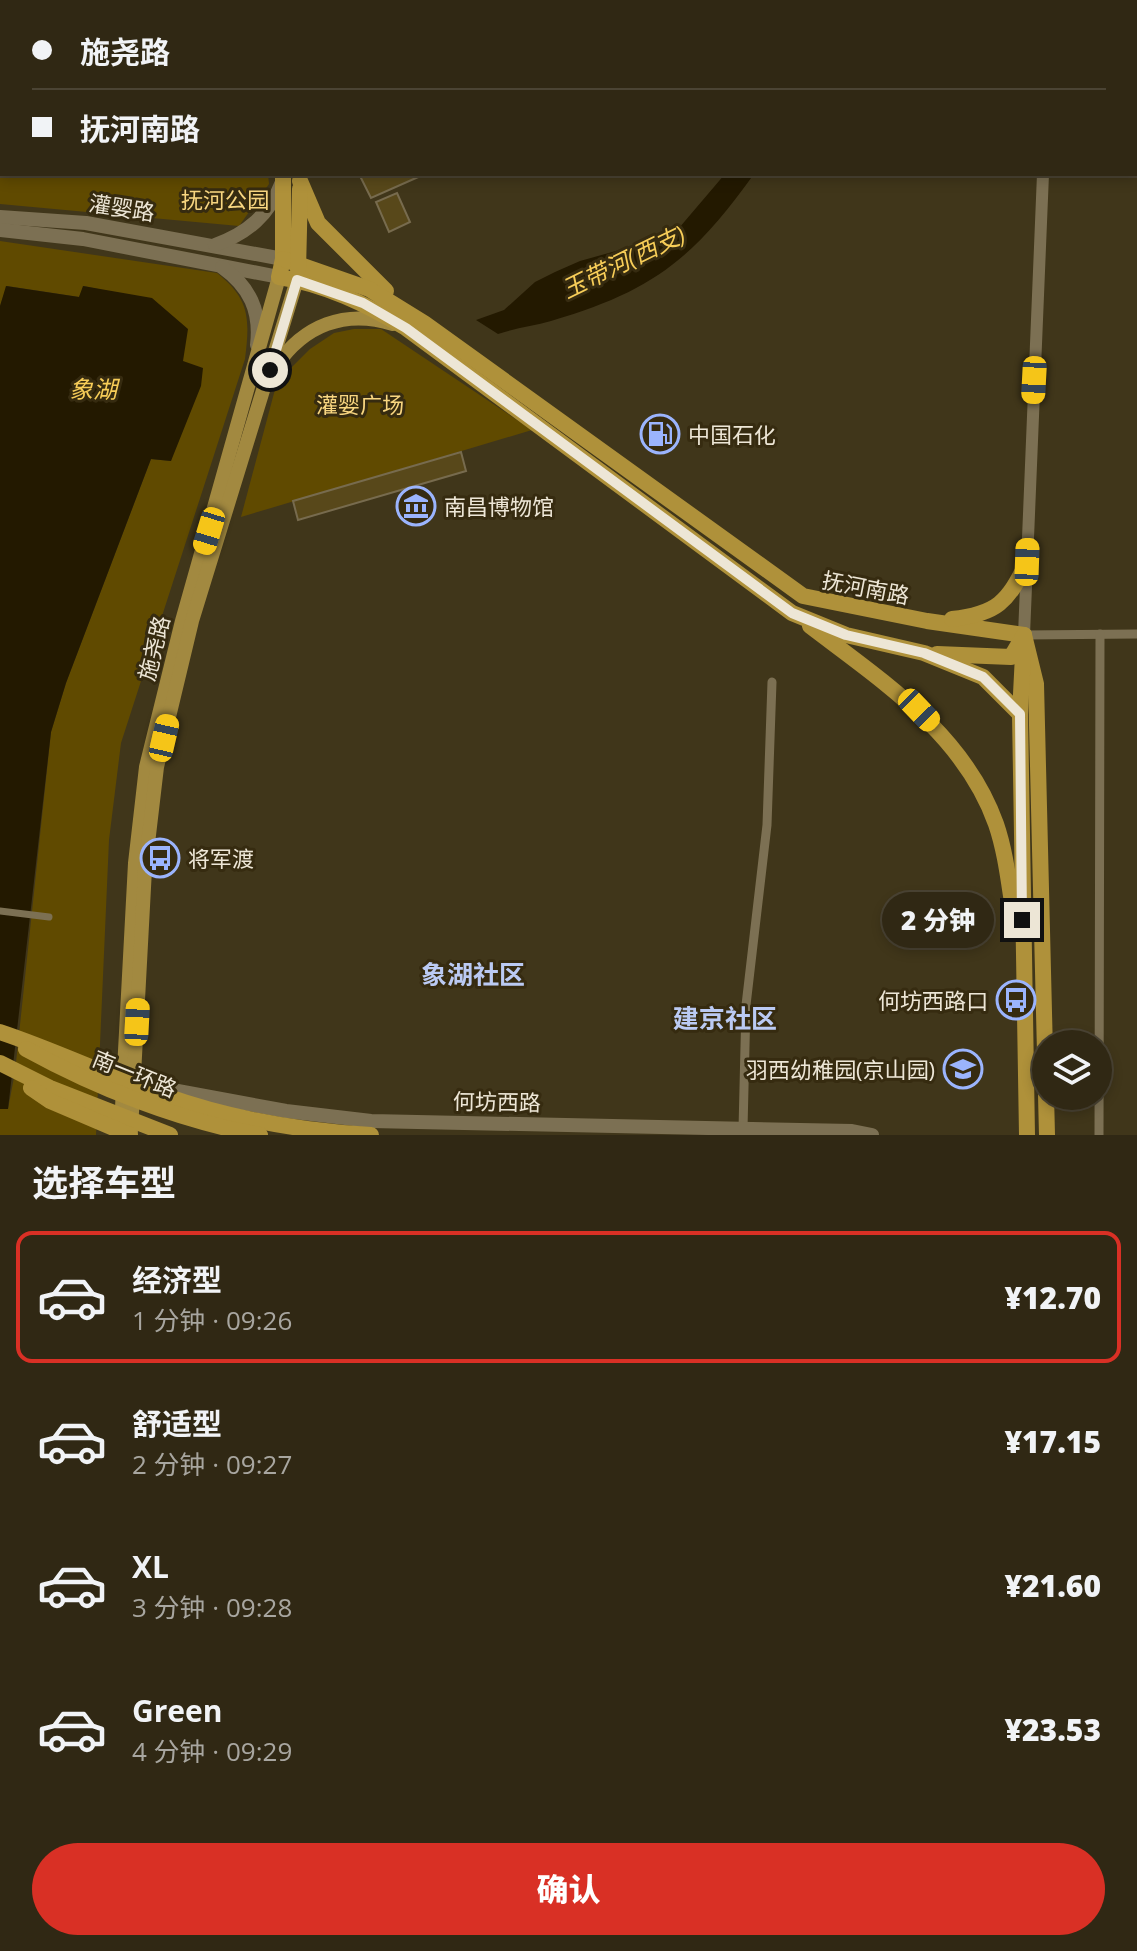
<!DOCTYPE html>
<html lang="zh">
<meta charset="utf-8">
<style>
body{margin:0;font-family:"Open Sans","Noto Sans SC",sans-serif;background:#38301d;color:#f1f3f6;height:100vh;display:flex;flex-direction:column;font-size:30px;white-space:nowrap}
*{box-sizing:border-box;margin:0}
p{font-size:26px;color:#a8a6a0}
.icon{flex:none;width:44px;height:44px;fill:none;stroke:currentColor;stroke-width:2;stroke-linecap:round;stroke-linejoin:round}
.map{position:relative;height:1135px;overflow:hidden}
.sheet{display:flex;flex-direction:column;background:#302814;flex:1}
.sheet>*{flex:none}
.guide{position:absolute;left:0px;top:0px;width:1138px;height:176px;box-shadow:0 4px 12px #0003,0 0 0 2px #4b4434;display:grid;align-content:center;height:176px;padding:0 32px;background:#302814}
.controls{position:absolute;left:1032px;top:1030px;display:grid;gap:16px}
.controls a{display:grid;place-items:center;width:80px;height:80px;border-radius:50%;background:#302814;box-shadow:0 4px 12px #0003,0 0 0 2px #4b4434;font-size:40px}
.end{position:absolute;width:36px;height:36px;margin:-18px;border:10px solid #ede6d6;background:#111;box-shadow:0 0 0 4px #111}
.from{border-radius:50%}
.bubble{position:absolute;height:56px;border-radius:28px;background:#302814;box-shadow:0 4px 12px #0003,0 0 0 2px #4b4434;font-size:26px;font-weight:800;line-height:56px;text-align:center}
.car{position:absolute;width:24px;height:48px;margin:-24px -12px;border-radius:10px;box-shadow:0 0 6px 2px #0007;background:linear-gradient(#f5c518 24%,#345 0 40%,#f5c518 0 76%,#345 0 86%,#f5c518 0)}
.guide b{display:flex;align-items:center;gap:28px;height:76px;font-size:30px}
.guide b+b{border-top:2px solid #4b4434}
.guide i{width:20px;height:20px;background:#f1f3f6}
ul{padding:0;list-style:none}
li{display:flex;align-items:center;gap:24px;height:132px;margin:0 16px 12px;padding:0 16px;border:4px solid transparent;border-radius:16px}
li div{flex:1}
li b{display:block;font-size:30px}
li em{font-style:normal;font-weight:800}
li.on{border-color:#d93025}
li>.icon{width:72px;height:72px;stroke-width:1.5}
h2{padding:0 32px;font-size:36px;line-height:96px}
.button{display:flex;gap:16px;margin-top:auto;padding:16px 32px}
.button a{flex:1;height:92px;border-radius:48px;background:#d93025;color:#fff;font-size:32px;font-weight:800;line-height:92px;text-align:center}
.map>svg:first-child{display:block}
.green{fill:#604a00}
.water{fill:#231900}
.building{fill:#58481a;stroke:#776b4e;stroke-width:2}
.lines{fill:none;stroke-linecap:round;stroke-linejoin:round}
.pedestrian{stroke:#7c7053;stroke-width:7}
.minor{stroke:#7c7053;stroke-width:9}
.tertiary{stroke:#7c7053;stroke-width:12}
.secondary{stroke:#7c7053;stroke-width:14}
.primary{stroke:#a28940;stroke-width:14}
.trunk{stroke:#af913a;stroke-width:16}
.route{stroke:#ede6d6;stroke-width:10}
.labels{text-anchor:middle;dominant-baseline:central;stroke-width:6;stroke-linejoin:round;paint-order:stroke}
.park-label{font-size:22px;fill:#f8d680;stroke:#362b10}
.street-label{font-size:22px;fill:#ede6d6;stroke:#362b10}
.poi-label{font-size:22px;fill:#ede6d6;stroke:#362b10;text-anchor:start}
.water-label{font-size:24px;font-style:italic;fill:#f7cd58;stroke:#362b10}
.quarter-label{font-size:26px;font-weight:bold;fill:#bbcaf3;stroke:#362b10}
</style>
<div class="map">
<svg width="1137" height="1135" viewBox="0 0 1137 1135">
<rect width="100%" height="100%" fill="#40361a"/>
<g class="green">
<path d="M 0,0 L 35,2 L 2,2 L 2,174 L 268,174 L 269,184 L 239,226 L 0,204 Z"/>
<path d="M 0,241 L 217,273 C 250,299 250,319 245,359 L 121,743 L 109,840 L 96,1135 L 0,1135 L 0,1109 L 8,1109 L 15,1072 L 51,732 L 66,683 L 151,459 L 171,461 L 183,361 L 107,291 L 84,286 L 79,297 L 7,286 L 0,306 Z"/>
<path d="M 354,329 L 381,329 L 532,430 L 241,517 L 277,382 L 310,349 L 334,333 Z"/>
</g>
<g class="water">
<path d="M 725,174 L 754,174 C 693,259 653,291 551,321 C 534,326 515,328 498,334 L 476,320 L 504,310 L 535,282 L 555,272 L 580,261 L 659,239 L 679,228 Z"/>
<path d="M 6,286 L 79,297 L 83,286 L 152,298 L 188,329 L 183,361 L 203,368 L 201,386 L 171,461 L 151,459 L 66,683 L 51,732 L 8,1109 L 0,1109 L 0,306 Z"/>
</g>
<g class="building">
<path d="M 359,174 L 425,174 L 371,198 Z"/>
<path d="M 397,193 L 410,222 L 389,232 L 376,202 Z"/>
<path d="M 461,452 L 466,471 L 298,520 L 293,501 Z"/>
</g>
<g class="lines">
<path class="pedestrian" d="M 0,911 L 49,917"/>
<g class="minor">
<path d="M 818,0 L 819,2"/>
<path d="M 311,2 L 348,2"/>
<path d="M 436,2 L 442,2"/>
<path d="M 1024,635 L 1137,634"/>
<path d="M 743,1129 L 746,1005 L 767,825 L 772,682"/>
<path d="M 1099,1135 L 1100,634"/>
</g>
<g class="tertiary">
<path d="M 1044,0 L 1044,2"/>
<path d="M 1024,635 L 1043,174"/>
</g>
<g class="secondary">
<path d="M 0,217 L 86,223 L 283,259"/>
<path d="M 0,230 L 83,239 L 279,277"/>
<path d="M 215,245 C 248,233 269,215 282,182"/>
<path d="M 222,267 C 250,287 261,311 257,345"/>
<path d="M 156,1087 L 286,1111 L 371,1121 L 852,1131 L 872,1135"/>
</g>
<g class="primary">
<path d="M 276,366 C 304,325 345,309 393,324"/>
<path d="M 121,1126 L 135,863 L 146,767 L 182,621 L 279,277"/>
<path d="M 131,1131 L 145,869 L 157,767 L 192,621 L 297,280"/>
</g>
<g class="trunk">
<path d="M 268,0 L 268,2"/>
<path d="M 281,0 L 281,2"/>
<path d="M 283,174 L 283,259 L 279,277 C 325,284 366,304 406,328 L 792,613 L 846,635 L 924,653 L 983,677 L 1020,714 L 1027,1135"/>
<path d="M 300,181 L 318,223 L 386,291"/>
<path d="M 283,259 L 369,289 L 424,323 L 803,596 L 927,621 L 1024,635 L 1036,684 L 1047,1135"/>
<path d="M 298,270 L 300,189"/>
<path d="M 952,619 C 997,614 1008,602 1027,562"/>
<path d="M 810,626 C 882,681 964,734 996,824 C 1006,853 1009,885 1014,915"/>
<path d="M 937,654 L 1011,657 L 1024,635 L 1020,714"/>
<path d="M 0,1032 C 57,1051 110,1077 166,1096 C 231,1119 303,1131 371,1135"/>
<path d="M 26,1049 C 97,1088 180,1121 260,1135"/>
<path d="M 0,1063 L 50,1088 L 170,1135"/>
<path d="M 31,1088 L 50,1101 L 130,1135"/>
</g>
</g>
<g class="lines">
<path class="route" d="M 270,370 L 297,280 L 363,303 L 406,328 L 792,613 L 846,635 L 924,653 L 983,677 L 1020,714 L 1022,920"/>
</g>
<defs>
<g id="fuel-ring" transform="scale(2)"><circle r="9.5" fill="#362b10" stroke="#9bb4fd" stroke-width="1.5"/><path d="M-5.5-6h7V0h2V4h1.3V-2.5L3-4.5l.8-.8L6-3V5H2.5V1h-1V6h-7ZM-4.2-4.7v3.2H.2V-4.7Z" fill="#9bb4fd"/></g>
<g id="museum-ring" transform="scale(2)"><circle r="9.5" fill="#362b10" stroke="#9bb4fd" stroke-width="1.5"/><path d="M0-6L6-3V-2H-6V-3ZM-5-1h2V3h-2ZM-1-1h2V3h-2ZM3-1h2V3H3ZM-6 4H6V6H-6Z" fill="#9bb4fd"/></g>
<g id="bus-ring" transform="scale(2)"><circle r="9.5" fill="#362b10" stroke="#9bb4fd" stroke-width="1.5"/><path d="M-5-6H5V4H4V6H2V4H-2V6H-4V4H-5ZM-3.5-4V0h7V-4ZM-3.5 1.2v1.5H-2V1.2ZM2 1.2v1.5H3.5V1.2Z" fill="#9bb4fd"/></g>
<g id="school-ring" transform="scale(2)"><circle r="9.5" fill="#362b10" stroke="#9bb4fd" stroke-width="1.5"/><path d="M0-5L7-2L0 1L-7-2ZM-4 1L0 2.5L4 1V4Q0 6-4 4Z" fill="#9bb4fd"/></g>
</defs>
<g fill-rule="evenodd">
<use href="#fuel-ring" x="660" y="434"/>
<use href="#museum-ring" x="416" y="506"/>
<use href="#bus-ring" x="160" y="858"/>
<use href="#bus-ring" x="1016" y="1000"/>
<use href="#school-ring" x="963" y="1069"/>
</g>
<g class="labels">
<g class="park-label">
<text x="225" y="199">抚河公园</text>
<text x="360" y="404">灌婴广场</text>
</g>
<g class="street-label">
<text transform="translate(122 207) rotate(9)">灌婴路</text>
<text transform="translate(866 587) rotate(11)">抚河南路</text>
<text transform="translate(153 648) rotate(-76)">施尧路</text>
<text transform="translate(135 1073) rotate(22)">南一环路</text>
<text transform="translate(497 1101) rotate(1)">何坊西路</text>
</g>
<g class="poi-label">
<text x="688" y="434">中国石化</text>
<text x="444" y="506">南昌博物馆</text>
<text x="188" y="858">将军渡</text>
<text x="988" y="1000" text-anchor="end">何坊西路口</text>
<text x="935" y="1069" text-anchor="end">羽西幼稚园(京山园)</text>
</g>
<g class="water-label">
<text transform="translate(623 261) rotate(-26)">玉带河(西支)</text>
<text x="93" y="388">象湖</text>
</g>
<g class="quarter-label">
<text x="473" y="974">象湖社区</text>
<text x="725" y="1018">建京社区</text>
</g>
</g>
</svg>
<div class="controls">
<a><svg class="icon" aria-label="layers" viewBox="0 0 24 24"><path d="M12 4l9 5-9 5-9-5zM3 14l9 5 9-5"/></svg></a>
</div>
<i class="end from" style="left:270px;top:370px"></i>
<i class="end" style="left:1022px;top:920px"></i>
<div class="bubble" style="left:882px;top:892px;width:112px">2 分钟</div>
<i class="car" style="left:1034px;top:380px;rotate:183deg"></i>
<i class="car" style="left:209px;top:531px;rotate:197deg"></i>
<i class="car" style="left:1027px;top:562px;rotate:2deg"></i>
<i class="car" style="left:919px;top:710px;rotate:136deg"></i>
<i class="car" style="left:164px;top:738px;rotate:13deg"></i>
<i class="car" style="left:137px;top:1022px;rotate:3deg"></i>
<div class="guide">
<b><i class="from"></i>施尧路</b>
<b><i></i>抚河南路</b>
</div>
</div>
<section class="sheet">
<h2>选择车型</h2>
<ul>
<li class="on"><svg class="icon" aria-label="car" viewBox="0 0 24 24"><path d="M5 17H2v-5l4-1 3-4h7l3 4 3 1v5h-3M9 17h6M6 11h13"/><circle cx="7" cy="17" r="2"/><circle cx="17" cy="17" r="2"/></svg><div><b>经济型</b><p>1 分钟 · 09:26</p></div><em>¥12.70</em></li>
<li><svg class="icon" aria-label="car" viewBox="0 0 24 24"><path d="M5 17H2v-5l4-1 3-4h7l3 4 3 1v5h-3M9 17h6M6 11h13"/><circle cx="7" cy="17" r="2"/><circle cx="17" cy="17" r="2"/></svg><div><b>舒适型</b><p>2 分钟 · 09:27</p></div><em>¥17.15</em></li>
<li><svg class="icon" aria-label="car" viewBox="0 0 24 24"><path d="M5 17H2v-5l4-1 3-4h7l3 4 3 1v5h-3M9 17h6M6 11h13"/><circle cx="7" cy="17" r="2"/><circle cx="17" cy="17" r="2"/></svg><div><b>XL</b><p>3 分钟 · 09:28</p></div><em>¥21.60</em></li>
<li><svg class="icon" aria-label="car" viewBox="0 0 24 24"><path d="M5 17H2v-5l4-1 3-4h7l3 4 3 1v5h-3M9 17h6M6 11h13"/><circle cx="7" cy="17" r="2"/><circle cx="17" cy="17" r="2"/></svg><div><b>Green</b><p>4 分钟 · 09:29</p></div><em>¥23.53</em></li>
</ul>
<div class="button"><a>确认</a></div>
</section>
